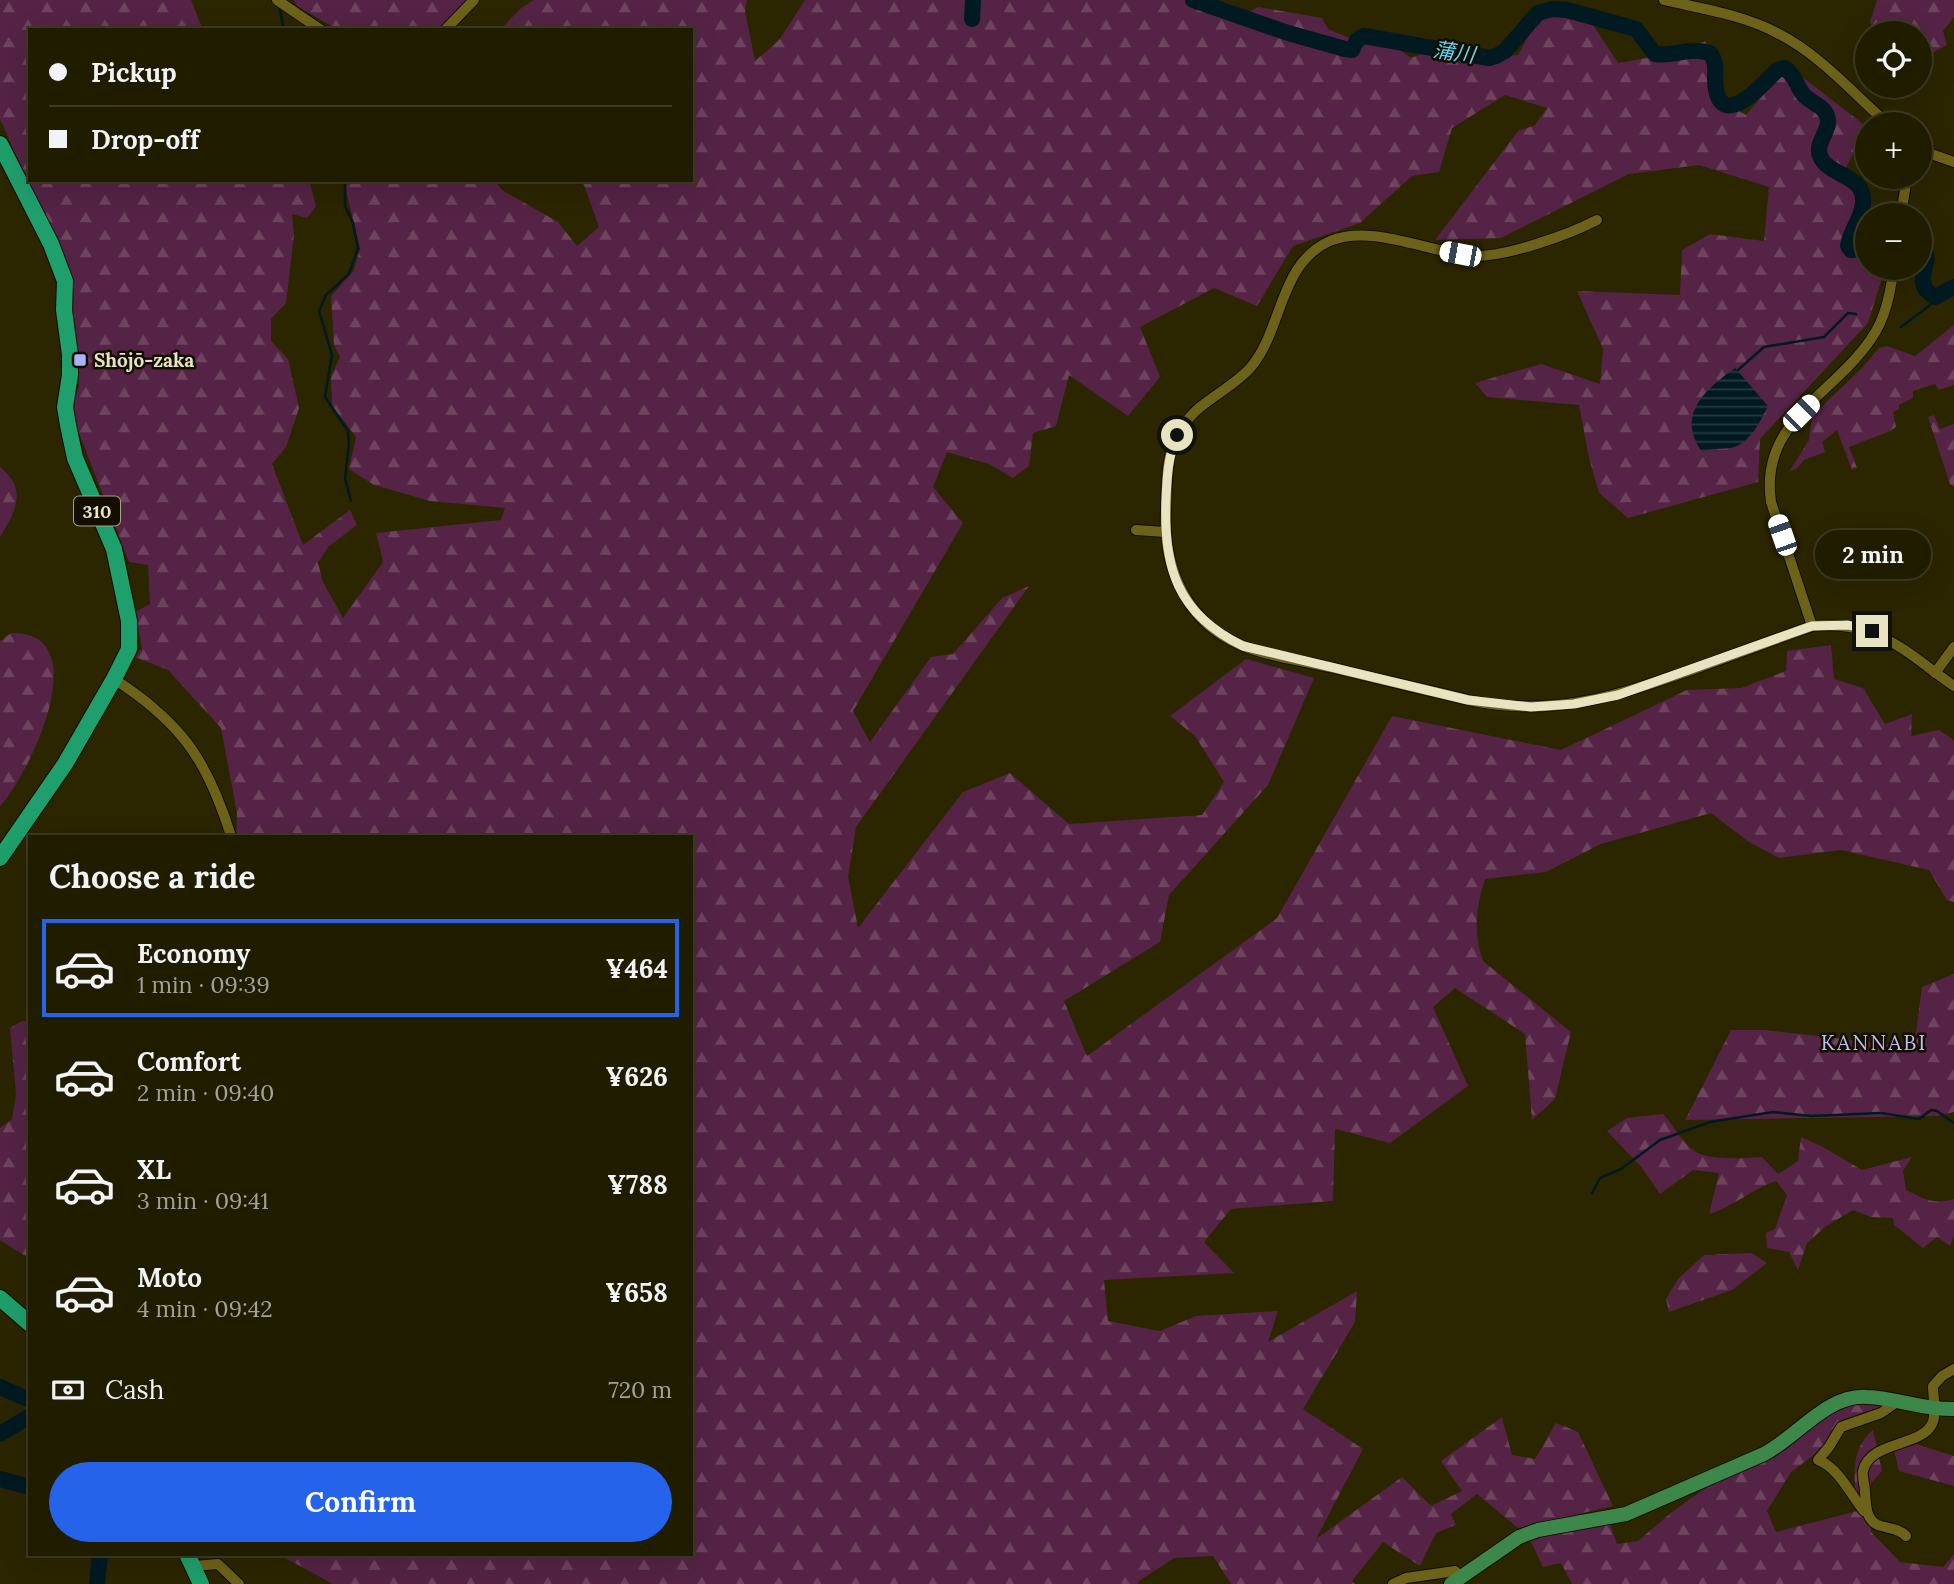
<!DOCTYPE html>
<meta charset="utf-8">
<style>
body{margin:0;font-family:Lora,"Noto Sans JP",serif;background:#28250a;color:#f1f3f6;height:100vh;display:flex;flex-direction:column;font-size:26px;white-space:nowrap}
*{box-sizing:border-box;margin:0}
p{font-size:23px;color:#a2a199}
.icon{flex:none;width:38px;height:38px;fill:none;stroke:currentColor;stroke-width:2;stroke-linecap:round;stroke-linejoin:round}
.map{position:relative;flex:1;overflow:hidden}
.side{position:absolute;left:28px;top:835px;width:665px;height:721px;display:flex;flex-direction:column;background:#201c00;border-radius:0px;box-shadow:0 7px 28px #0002,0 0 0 2px #3d3a22}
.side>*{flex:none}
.hud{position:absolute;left:28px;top:28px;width:665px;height:154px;border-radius:0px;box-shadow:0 7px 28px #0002,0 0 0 2px #3d3a22;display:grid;align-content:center;height:154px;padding:0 21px;background:#201c00}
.buttons{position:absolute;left:1855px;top:21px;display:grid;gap:14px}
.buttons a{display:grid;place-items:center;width:77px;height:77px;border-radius:50%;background:#201c00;box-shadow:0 7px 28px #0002,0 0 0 2px #3d3a22;font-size:35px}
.end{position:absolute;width:32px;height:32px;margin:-16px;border:9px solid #e8e3c1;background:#111;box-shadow:0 0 0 4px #111}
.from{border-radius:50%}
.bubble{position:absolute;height:49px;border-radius:24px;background:#201c00;box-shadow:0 7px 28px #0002,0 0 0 2px #3d3a22;font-size:23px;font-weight:700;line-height:49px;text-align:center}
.car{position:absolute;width:21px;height:42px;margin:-21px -10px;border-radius:9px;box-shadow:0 0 5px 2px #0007;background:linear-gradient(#fff 24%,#345 0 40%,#fff 0 76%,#345 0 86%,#fff 0)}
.hud b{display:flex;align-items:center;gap:24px;height:66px;font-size:26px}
.hud b+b{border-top:2px solid #3d3a22}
.hud i{width:18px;height:18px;background:#f1f3f6}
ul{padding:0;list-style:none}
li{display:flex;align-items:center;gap:21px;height:98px;margin:0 14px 10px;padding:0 7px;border:4px solid transparent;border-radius:0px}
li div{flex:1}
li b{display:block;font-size:26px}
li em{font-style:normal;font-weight:700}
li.on{border-color:#2563eb}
li>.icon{width:63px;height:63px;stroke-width:1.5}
h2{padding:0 21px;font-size:32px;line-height:84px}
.pay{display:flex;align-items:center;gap:18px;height:77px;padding:0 21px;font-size:26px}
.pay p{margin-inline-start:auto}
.cta{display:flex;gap:14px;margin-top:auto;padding:14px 21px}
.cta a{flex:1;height:80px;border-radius:42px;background:#2563eb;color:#fff;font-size:28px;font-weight:700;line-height:80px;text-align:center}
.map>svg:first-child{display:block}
.forest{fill:url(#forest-firs)}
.water{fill:url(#water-rules)}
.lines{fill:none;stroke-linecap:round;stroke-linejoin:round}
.stream{stroke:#011a22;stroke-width:2.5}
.river{stroke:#011a22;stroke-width:16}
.minor-casing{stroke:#120e00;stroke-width:12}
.major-casing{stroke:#120e00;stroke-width:16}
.highway-casing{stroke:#120e00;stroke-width:18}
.minor{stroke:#6d6219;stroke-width:10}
.major{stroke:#3e874b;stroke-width:14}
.highway{stroke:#1f9f6c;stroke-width:16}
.route{stroke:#e8e3c1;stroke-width:9}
.poi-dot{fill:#aab0fb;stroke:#130e00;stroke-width:2.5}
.labels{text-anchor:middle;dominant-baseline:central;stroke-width:5;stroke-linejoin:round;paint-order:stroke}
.shield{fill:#130e00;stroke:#a8a387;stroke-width:2}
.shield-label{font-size:18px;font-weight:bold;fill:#e8e3c1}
.poi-label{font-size:19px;font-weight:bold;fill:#e8e3c1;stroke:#130e00;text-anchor:start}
.water-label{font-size:21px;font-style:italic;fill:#5dd7fc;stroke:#130e00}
.neighbourhood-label{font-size:21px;letter-spacing:2px;fill:#babff8;stroke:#130e00}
</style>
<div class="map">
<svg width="1954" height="1584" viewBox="0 0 1954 1584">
<defs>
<pattern id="forest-firs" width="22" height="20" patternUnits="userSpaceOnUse" patternTransform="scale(1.75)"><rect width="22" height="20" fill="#542345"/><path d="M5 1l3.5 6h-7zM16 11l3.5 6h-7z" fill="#6d435e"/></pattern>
<pattern id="water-rules" width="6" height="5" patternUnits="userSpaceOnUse" patternTransform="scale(1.75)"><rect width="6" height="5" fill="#011a22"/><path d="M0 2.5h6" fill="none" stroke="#263b40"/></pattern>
</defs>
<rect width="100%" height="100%" fill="#2b2500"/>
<g class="forest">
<path d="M 0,0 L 191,0 L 202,28 L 208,30 L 30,30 L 30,180 L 309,180 L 316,206 L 307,218 L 292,214 L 294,235 L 286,303 L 271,319 L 271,341 L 288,359 L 299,408 L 286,447 L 272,464 L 303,545 L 350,510 L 357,525 L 328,547 L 318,563 L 323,582 L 343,618 L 383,562 L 376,533 L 501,520 L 505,508 L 430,501 L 374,485 L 349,469 L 356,437 L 332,406 L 331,377 L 340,357 L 334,345 L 331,296 L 354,270 L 360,249 L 345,186 L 347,180 L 494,180 L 502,190 L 558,222 L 577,246 L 599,227 L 584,185 L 579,180 L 691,180 L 691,30 L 500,30 L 520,9 L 534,0 L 747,0 L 745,11 L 755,61 L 779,40 L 805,0 L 1215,0 L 1233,5 L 1244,15 L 1258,7 L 1322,18 L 1328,29 L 1364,44 L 1377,33 L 1411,58 L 1436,48 L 1489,58 L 1518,55 L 1540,15 L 1590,20 L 1618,63 L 1675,53 L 1706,41 L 1711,96 L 1746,115 L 1788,66 L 1867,127 L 1846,168 L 1863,191 L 1853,245 L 1867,251 L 1867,268 L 1885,268 L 1868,323 L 1760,439 L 1758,482 L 1628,518 L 1599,493 L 1589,458 L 1579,405 L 1487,397 L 1475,383 L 1541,364 L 1600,384 L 1603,349 L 1577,291 L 1680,295 L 1682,250 L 1710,234 L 1764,241 L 1769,187 L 1699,165 L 1629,174 L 1501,238 L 1435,240 L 1518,131 L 1535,125 L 1547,108 L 1505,95 L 1452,128 L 1439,172 L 1412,176 L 1360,223 L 1293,246 L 1257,306 L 1214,288 L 1140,327 L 1160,377 L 1128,416 L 1069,375 L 1056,426 L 1033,433 L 1029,466 L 1013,478 L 989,464 L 947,452 L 933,487 L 963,523 L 853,711 L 870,742 L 931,657 L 953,654 L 1002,598 L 1029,586 L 856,827 L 848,877 L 858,928 L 963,792 L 1010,773 L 1069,824 L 1202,815 L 1224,782 L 1195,736 L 1170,716 L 1246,659 L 1314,678 L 1268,785 L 1169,895 L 1160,942 L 1064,1001 L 1087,1056 L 1277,918 L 1392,716 L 1561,750 L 1687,690 L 1741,688 L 1786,671 L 1787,651 L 1831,645 L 1834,679 L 1863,688 L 1885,724 L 1912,714 L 1911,736 L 1939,730 L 1954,740 L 1954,902 L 1947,900 L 1929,870 L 1841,850 L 1779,858 L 1749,842 L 1711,813 L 1601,844 L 1546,872 L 1485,879 C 1476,907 1473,933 1483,961 L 1571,1032 L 1555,1099 L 1532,1120 L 1525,1034 L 1455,988 L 1433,1007 L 1468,1086 L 1390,1143 L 1335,1129 L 1333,1201 L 1231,1209 L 1204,1242 L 1234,1273 L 1104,1280 L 1108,1321 L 1160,1331 L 1196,1316 L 1278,1311 L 1268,1342 L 1357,1291 L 1355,1322 L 1303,1409 L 1363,1449 L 1316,1539 L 1402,1477 L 1431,1506 L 1462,1491 L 1441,1461 L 1502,1417 L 1512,1455 L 1535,1459 L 1556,1423 L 1578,1432 L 1613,1506 L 1518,1528 L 1477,1494 L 1451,1514 L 1456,1525 L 1436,1533 L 1420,1566 L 1383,1542 L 1352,1581 L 1355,1584 L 1231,1584 L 1213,1556 L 1174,1558 L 1139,1581 L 1138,1584 L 333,1584 L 278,1554 L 691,1554 L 691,836 L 236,836 L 237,813 L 221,728 L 168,670 L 135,657 L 142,648 L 135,612 L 150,604 L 148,565 L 129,562 L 70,410 L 79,386 L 71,278 L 0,119 Z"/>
<path d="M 294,0 L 468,0 L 438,30 L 338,30 L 297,6 Z"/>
<path d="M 1877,0 L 1954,0 L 1954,17 L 1943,31 L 1947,45 L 1934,52 L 1922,70 L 1920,69 L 1920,33 L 1875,33 L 1870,22 Z"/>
<path d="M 1954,325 L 1954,385 L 1939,390 L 1935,384 L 1913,391 L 1913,398 L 1899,405 L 1899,409 L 1893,412 L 1896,427 L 1888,432 L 1849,447 L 1857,468 L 1852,470 L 1837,430 L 1822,442 L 1825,452 L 1804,460 L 1797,468 L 1789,472 L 1809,440 L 1812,416 L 1862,368 L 1879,348 L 1887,346 L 1915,356 Z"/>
<path d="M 1934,415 L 1940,429 L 1954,424 L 1954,487 L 1950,484 L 1928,417 Z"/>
<path d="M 0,467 C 28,490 16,511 0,537 Z"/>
<path d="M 11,633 C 98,631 30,774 0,806 L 0,641 Z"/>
<path d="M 1954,974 L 1954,1112 L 1938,1116 L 1685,1120 L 1731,1030 L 1765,1030 L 1914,1047 L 1922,987 Z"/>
<path d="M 22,1021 L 30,1021 L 30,1259 L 0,1240 L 0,1128 L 12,1119 L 16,1094 L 10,1028 Z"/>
<path d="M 1663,1114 C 1674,1125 1682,1144 1696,1152 C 1712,1161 1744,1158 1762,1157 L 1778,1174 L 1798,1161 L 1801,1137 L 1823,1147 L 1862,1170 L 1912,1157 L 1903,1171 L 1906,1190 C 1924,1199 1933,1205 1954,1199 L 1954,1236 L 1950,1246 L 1937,1237 L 1923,1248 L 1894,1225 L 1893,1218 L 1871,1217 L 1853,1210 L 1825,1227 L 1807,1243 L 1798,1270 L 1789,1252 L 1767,1248 L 1766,1233 L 1775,1229 L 1787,1195 L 1776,1181 C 1752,1189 1733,1207 1709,1214 L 1719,1173 L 1693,1170 L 1660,1194 L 1642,1168 L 1607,1131 L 1627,1118 Z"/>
<path d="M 1752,1253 L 1767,1263 L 1732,1290 L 1669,1312 L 1666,1299 L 1678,1279 L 1704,1255 Z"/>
<path d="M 1865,1401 L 1884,1406 L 1842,1420 L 1821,1450 L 1791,1472 L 1767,1511 L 1776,1532 L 1857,1511 C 1855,1482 1848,1451 1873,1430 L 1882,1471 L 1871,1483 L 1871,1532 L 1900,1562 L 1943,1567 L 1954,1554 L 1954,1584 L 1572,1584 L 1561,1563 L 1543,1567 L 1530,1540 L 1609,1521 L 1617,1544 L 1638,1541 L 1672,1512 L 1718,1479 L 1841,1405 Z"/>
<path d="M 1916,1444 L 1954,1456 L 1954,1486 L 1899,1471 L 1894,1450 Z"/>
</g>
<path class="water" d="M 1735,368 L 1768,406 C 1760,422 1749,445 1730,448 C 1718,450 1714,447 1702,452 C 1676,414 1705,390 1735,368 Z"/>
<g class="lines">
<g class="stream">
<path d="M 279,5 L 284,30"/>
<path d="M 345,180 L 345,206 L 353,223 L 358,248 L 349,274 L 326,295 L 319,311 L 332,355 L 325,397 L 348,431 L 349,444 L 345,478 L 351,501"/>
<path d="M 1901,327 L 1929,306 L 1935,297"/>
<path d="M 1738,370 L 1764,347 L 1824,337 L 1848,313 L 1856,314"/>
<path d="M 1592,1193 L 1600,1178 L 1621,1169 L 1660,1140 L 1710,1122 L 1773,1112 L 1811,1116 L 1881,1113 L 1919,1119 L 1931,1110 L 1937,1111 L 1954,1123"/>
</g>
<g class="river">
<path d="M 1193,0 L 1288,33 L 1345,49 L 1352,50 L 1357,40 L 1364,36 L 1489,58 L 1496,56 L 1505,51 L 1538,13 L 1552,9 L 1567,10 L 1636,29 L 1655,54 C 1674,57 1690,46 1710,53 C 1719,64 1713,77 1716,90 C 1724,130 1766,81 1777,70 L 1785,68 C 1795,75 1796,85 1803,94 C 1811,104 1826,105 1828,120 C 1829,133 1815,143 1820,156 C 1829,177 1863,174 1863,200 C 1864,216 1850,230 1848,246 L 1851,250 L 1867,249"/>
<path d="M 972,19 L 973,0"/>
<path d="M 1920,247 C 1940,258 1906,281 1935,297 L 1954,287"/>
<path d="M 0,1387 L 30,1400"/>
<path d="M 0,1434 L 30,1416"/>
<path d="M 0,1479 L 30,1487"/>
<path d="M 97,1584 L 100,1554"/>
</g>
<g class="minor-casing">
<g id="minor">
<path d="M 277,0 L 321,30"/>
<path d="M 1664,0 C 1703,9 1744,15 1779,34 C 1820,55 1854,94 1888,124"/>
<path d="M 445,30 L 474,0"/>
<path d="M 1920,150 L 1954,162"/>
<path d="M 1901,215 L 1907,177"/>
<path d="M 1597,220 C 1568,235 1508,256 1476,256 C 1431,254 1373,223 1330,241 C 1279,263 1283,329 1251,367 C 1231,390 1200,400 1183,426 C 1165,451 1167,482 1166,512 C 1163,568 1187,623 1241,645 C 1270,657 1304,661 1334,668 C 1378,679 1423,689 1468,700 C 1554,718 1616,696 1697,668 C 1735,654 1774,640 1812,626 C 1878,620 1904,651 1954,686"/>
<path d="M 1136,530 L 1165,532"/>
<path d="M 1812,626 L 1771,502 C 1759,422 1833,395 1871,339 C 1886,318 1890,293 1894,268"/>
<path d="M 1935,673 L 1954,647"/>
<path d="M 114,679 C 139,695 166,717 184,739 C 206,766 221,804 231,836"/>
<path d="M 1867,1510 L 1864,1511 C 1850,1494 1839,1468 1818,1460 L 1829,1447 L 1841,1427 L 1881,1413 L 1897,1402"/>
<path d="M 1906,1536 C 1895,1524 1877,1531 1870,1518 C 1865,1510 1866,1501 1865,1492 C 1865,1486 1862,1477 1863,1471 C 1869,1441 1921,1447 1932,1424 C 1937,1414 1933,1397 1933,1386 L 1942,1376 L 1954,1369"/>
<path d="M 194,1566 L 218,1564 L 239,1584"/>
<path d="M 1393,1584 L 1406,1578 L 1455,1571 L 1461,1577"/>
</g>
</g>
<g class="major-casing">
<path id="major" d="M 1451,1584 L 1519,1537 L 1538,1530 L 1626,1514 L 1764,1454 C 1797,1437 1827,1394 1867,1397 C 1897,1398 1924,1410 1954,1409"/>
</g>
<g class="highway-casing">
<g id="highway">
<path d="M 0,144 L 51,244 L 65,281 L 64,310 L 70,355 L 70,375 L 65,407 L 68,425 L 75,458 L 114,549 L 129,621 L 129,649 L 114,679 L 65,764 L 0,858"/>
<path d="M 0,1298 L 30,1324"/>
<path d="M 187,1554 L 201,1584"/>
</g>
</g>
<use href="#minor" class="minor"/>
<use href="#major" class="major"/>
<use href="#highway" class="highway"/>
</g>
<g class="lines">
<path class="route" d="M 1177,435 C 1168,457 1167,476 1166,499 C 1163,567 1177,614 1243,646 L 1468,700 L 1531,707 L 1574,704 L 1618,695 L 1812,626 L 1848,625 L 1872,631"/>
</g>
<rect class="poi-dot" x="73" y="353" width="14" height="14" rx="3.5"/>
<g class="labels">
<rect class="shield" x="74" y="496.5" width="46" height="29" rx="5"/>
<g class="shield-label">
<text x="97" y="511">310</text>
</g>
<g class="poi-label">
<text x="94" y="360">Shōjō-zaka</text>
</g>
<g class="water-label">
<text transform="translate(1454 52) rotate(8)">蒲川</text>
</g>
<g class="neighbourhood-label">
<text x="1874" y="1042">KANNABI</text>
</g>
</g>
</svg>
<div class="buttons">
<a><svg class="icon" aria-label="locate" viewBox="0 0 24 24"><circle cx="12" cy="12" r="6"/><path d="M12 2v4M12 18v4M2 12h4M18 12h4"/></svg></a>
<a>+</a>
<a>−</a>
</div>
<i class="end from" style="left:1177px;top:435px"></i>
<i class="end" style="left:1872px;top:631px"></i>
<div class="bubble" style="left:1815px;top:530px;width:116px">2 min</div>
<i class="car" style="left:1460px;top:254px;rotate:281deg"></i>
<i class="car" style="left:1801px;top:413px;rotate:45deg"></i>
<i class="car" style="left:1782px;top:535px;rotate:341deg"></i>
<div class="hud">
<b><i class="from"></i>Pickup</b>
<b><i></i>Drop-off</b>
</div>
<section class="side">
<h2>Choose a ride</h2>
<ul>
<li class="on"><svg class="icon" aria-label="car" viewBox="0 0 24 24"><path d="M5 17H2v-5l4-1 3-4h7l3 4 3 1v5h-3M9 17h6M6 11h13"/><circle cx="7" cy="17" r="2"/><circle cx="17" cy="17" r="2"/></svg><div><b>Economy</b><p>1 min · 09:39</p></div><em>¥464</em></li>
<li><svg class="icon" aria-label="car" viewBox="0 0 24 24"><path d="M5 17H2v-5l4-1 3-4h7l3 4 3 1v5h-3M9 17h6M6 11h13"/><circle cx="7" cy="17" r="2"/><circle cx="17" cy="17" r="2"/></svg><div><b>Comfort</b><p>2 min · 09:40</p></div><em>¥626</em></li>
<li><svg class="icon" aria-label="car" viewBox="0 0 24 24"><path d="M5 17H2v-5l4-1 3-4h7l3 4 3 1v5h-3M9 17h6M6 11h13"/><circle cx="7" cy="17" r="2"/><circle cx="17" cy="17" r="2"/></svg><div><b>XL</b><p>3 min · 09:41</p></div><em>¥788</em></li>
<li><svg class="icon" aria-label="car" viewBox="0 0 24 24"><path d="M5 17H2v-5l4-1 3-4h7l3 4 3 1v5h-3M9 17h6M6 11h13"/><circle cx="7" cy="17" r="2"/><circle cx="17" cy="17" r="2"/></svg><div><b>Moto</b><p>4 min · 09:42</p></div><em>¥658</em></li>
</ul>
<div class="pay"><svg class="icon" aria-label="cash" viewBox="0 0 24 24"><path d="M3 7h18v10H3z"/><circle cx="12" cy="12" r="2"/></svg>Cash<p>720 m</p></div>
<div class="cta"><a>Confirm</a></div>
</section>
</div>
